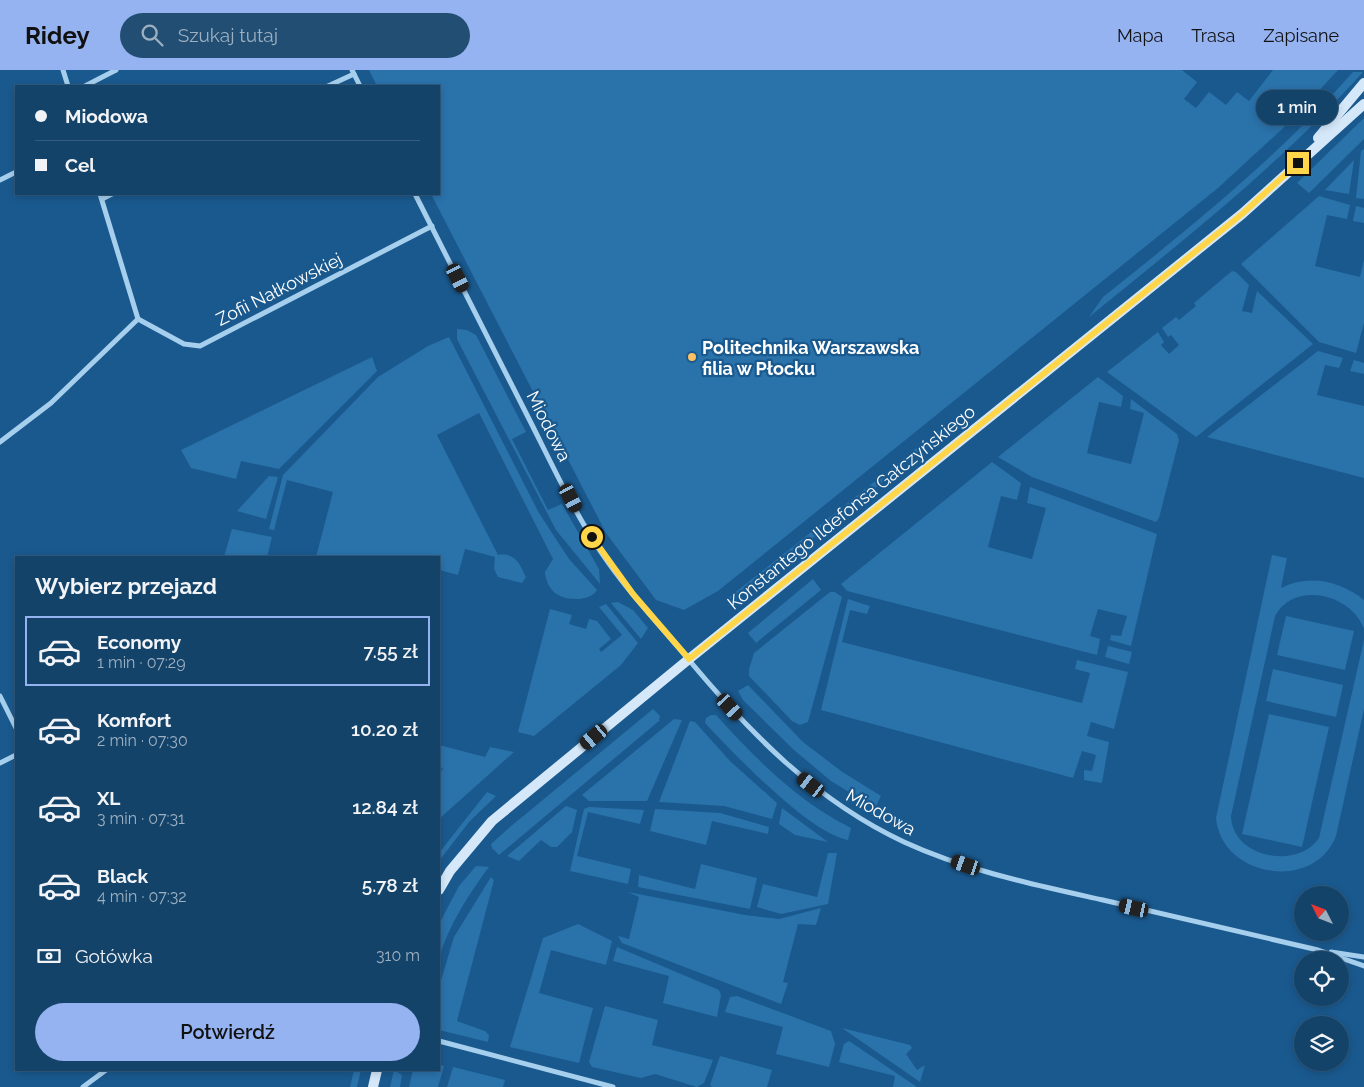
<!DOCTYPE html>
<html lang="pl">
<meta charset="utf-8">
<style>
body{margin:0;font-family:Raleway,sans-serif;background:#214e72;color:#f1f3f6;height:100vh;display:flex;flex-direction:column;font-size:19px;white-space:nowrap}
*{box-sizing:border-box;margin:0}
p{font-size:16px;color:#9db0c1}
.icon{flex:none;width:28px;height:28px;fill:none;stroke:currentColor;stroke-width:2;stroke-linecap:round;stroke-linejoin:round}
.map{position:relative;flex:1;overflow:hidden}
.drawer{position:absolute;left:15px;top:486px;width:425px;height:515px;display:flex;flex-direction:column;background:#14436a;border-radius:0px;box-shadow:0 2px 8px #0003,0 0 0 1px #335c7e}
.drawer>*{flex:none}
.banner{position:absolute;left:15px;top:15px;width:425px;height:110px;border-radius:0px;box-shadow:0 2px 8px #0003,0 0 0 1px #335c7e;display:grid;align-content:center;height:110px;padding:0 20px;background:#14436a}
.needle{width:32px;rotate:312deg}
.controls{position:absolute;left:1294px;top:816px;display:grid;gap:10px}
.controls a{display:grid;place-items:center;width:55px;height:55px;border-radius:50%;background:#14436a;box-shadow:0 2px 8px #0003,0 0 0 1px #335c7e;font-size:25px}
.end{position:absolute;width:22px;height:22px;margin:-11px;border:6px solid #ffd54a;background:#111;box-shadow:0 0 0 2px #111}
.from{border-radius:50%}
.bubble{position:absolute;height:35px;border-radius:18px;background:#14436a;box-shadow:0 2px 8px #0003,0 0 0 1px #335c7e;font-size:16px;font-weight:600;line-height:35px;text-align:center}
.car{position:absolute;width:15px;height:30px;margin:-15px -8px;border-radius:6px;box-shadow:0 0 4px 1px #0007;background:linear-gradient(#222 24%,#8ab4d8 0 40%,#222 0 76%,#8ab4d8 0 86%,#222 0)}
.banner b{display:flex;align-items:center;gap:18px;height:48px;font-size:19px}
.banner b+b{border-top:1px solid #335c7e}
.banner i{width:12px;height:12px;background:#f1f3f6}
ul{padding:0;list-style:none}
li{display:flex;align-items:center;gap:15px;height:70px;margin:0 10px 8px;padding:0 10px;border:2px solid transparent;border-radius:0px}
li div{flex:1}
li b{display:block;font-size:19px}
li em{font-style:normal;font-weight:600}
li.current{border-color:#95b2f1}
li>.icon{width:45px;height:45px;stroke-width:1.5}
h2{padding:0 20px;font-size:22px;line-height:60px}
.pay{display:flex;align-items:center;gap:12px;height:55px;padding:0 20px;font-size:19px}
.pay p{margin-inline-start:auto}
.button{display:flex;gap:10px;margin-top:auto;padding:10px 20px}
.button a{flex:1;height:58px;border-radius:30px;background:#95b2f1;color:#111;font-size:20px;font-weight:600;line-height:58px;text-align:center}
header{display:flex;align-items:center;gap:30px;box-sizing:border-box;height:70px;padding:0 25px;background:#95b2f1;color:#111}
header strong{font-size:24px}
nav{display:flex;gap:28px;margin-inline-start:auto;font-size:18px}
.search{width:350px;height:45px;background:#214e72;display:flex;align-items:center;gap:12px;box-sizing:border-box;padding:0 18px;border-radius:28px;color:#9db0c1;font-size:19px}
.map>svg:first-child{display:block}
.green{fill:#2a72aa}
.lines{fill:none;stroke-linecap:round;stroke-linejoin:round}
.street{stroke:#a6cfee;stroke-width:5}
.secondary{stroke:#d4e8fa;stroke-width:10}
.route{stroke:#ffd54a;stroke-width:6}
.poi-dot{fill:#ffc164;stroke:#1a598e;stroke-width:2}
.labels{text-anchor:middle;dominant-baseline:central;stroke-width:4.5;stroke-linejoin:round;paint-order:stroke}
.street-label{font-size:18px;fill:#fff;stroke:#1a598e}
.poi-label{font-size:18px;font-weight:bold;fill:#fff;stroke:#1a598e;text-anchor:start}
</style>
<header>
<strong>Ridey</strong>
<div class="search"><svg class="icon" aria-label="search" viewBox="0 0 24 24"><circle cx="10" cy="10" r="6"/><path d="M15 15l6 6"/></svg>Szukaj tutaj</div>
<nav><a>Mapa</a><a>Trasa</a><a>Zapisane</a></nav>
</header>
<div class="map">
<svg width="1364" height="1017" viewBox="0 0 1364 1017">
<rect width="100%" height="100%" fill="#1a598e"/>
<g class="green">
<path d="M 369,0 L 1182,0 L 1197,12 L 1184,29 L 1196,38 L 1209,22 L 1226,35 L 1237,22 L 1249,31 L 1273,0 L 1338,0 L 1293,49 L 1218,118 L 718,521 L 684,540 L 656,530 L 606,463 L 431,124 L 439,124 L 439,16 L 377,16 Z"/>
<path d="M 1353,2 L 1363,2 C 1281,94 1185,169 1089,247 L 1103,227 C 1192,156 1277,88 1353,2 Z"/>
<path d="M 1364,48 L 1364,69 L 1309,123 L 1297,113 Z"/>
<path d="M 1364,79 L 1364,129 L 1356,128 L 1361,81 Z"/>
<path d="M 1354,90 L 1349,124 L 1325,120 Z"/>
<path d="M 1319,126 L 1350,135 L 1347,149 L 1327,145 L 1315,196 L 1360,207 L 1364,190 L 1364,253 L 1356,283 L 1319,272 L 1241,194 Z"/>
<path d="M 1356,136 L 1364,138 L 1364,153 L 1353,151 Z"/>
<path d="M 1232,201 L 1236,202 L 1249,215 L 1242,241 L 1252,243 L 1257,221 L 1313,274 L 1196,367 L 1107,302 L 1158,262 L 1164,272 L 1161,275 L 1169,284 L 1179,275 L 1171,265 L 1168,267 L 1162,258 L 1176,247 L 1179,250 L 1196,236 L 1194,233 Z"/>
<path d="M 457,259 L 467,260 L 476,265 L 526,362 L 512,369 L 548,440 L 562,434 L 599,499 L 600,514 L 556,460 L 462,279 L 457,269 Z"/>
<path d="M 449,267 L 539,443 L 569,489 L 597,520 C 590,533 560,531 552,520 C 548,515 545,508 545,502 L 553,489 L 479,343 L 437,365 L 498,485 C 515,482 520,494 526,507 L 522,513 L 498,507 L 494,499 L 495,487 L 465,479 L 458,505 L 439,500 L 439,488 L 316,487 L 333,422 L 287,410 L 274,460 L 269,459 L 283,405 L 378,307 L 428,276 Z"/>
<path d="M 1318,281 L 1343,288 L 1339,298 L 1325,295 L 1317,325 L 1364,336 L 1364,408 L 1207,367 Z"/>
<path d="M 372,287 L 377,301 L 279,399 L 241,391 L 236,409 L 191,398 L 181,380 Z"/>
<path d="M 1354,290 L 1364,293 L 1364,304 L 1350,301 Z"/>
<path d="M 1098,307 L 1123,326 L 1121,337 L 1099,332 L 1087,383 L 1131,394 L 1144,343 L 1130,339 L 1131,329 L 1177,364 L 1179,370 L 1159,448 L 1156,452 L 1032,407 L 998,387 Z"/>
<path d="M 935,370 L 728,536 L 727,529 L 918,377 Z"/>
<path d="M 992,392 L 1021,413 L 1017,430 L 1001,426 L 988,477 L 1032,489 L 1046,438 L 1027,433 L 1030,417 L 1157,464 L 1131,576 L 1110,570 L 1111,565 L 1121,566 L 1127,546 L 1098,539 L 1090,566 L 1100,569 L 1097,585 L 847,521 L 841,514 Z"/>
<path d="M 269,406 L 278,407 L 266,449 L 237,441 Z"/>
<path d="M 232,459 L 272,467 L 267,487 L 224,487 Z"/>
<path d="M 1272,485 L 1287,488 L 1281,518 C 1310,504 1340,511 1364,530 L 1364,559 C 1352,524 1294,510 1275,546 L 1231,746 C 1232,788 1298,800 1319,768 L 1364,570 L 1364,639 L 1336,766 C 1314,823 1221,807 1216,748 Z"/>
<path d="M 813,509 L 821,520 L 756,573 L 748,563 Z"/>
<path d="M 830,522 L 835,522 L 842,527 L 808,652 L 800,655 L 792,651 L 749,606 L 749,599 L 754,583 Z"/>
<path d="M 848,529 L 870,536 L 867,544 L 850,540 L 842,572 L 1082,633 L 1090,603 L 1075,599 L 1077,590 L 1128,602 L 1114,659 L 1091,652 L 1087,666 L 1109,672 L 1102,713 L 1084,710 L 1084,700 L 1092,701 L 1096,685 L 1082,681 L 1073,708 L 821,640 Z"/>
<path d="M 618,532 L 633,540 L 648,558 L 641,569 L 611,533 Z"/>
<path d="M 606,534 L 638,573 L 621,595 L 534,666 L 518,662 L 550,539 L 572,545 L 569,554 L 586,559 L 589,549 L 597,551 L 611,569 L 599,579 L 601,582 L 622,565 L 599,537 Z"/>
<path d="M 1286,546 L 1354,561 L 1345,600 L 1277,585 Z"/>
<path d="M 1108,576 L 1132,582 L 1129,594 L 1105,587 Z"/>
<path d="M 1273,599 L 1343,615 L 1336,647 L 1266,631 Z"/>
<path d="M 748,615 L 803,672 L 841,701 L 881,726 L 875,738 L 831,711 L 794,680 L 743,630 L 738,621 Z"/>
<path d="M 653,639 L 660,646 L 659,651 L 499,785 L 492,778 L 491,774 L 510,757 Z"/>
<path d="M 1269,644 L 1329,657 L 1302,777 L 1242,764 Z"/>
<path d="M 711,645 L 716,645 C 757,690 796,730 851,758 L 848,770 C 810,764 733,683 705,653 L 706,648 Z"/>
<path d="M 674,649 L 682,650 L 647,731 L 589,731 L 582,725 Z"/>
<path d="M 690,651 L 695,652 L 730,691 L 777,733 L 772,749 L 724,736 L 659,732 Z"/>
<path d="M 439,675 L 485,687 L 490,677 L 514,682 L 439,749 L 439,703 L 443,699 L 439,695 Z"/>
<path d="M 487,722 L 496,726 L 469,752 L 439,791 L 439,783 Z"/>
<path d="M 566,736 L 577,740 L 572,762 L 557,777 L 551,777 L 541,770 L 519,791 L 507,786 Z"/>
<path d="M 589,737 L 644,740 L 640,754 L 588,742 L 577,786 L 631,799 L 628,814 L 570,801 L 584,739 Z"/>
<path d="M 782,738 L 828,772 L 795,765 L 779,754 Z"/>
<path d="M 655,739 L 720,743 L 769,757 L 768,764 L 712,751 L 706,775 L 650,761 Z"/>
<path d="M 828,783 L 837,783 L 828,834 L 781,844 L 757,837 L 763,814 L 817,827 Z"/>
<path d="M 701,794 L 757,808 L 750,839 L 638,817 L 639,805 L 695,819 Z"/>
<path d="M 476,796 L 489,797 C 468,825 449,855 439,888 L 439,854 L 459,816 Z"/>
<path d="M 491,807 L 494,810 L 457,951 L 485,961 L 489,965 L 488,972 L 439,960 L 439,917 L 454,867 Z"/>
<path d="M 628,822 L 745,845 L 779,849 L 821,838 L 816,855 L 798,854 L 783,912 L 788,913 L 781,934 L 622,873 L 618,866 L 629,869 L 639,827 Z"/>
<path d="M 578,854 L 612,871 L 606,895 L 551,880 L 539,923 L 593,938 L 579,993 L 510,977 L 543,868 Z"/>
<path d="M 617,877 L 719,920 L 721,925 L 717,947 L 663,933 L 669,906 L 613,891 Z"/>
<path d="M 737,926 L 831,961 L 835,974 L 829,997 L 776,984 L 783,957 L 725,942 L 730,927 Z"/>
<path d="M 605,936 L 658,950 L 652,975 L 713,990 L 704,1013 L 697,1017 L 655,1004 L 641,1008 L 592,997 L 589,992 Z"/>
<path d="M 842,958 L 910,975 L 912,978 L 906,984 L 917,1000 L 925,995 L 920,1012 Z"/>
<path d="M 849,971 L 917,1017 L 893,1017 L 895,1006 L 839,992 L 844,974 Z"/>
<path d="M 720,986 L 772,1000 L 767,1017 L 712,1017 L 710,1015 Z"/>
<path d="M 439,995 L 444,996 L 438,1017 L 409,1017 L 413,1000 L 439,1000 Z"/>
<path d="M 453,997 L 505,1010 L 503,1017 L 447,1017 Z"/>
<path d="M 354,1000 L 361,1000 L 357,1017 L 350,1017 Z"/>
<path d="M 394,1000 L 402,1005 L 400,1017 L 390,1017 Z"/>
</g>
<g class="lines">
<g class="street">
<path d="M 63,0 L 68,16"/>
<path d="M 352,0 L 360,16"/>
<path d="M 85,16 L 116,0"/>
<path d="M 328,16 L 354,4"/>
<path d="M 0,110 L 16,102"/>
<path d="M 415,124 C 452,197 489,270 526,343 C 550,390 572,439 601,482 C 627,521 659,554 689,590 C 750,663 816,731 904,772 C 967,801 1036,815 1103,830 C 1175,847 1247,863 1318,880 L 1364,896"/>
<path d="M 102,129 L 112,124"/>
<path d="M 138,249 L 184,274 L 200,276 L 432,156"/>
<path d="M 0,372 L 51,333 L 138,249 L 100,124"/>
<path d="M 0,626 L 16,658"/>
<path d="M 0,693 L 16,685"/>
<path d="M 1331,882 L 1364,887"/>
<path d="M 439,971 L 613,1017"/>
<path d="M 83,1017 L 106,1000"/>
</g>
<g class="secondary">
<path d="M 1318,68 L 1364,13"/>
<path d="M 439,820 L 450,801 L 492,751 L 689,589 L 1242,144 L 1364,34"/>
<path d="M 373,1017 L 377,1000"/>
</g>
</g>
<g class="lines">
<path class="route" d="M 592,467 L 633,524 L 689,589 L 1242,144 L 1298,93"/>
</g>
<circle class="poi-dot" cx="692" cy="287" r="5"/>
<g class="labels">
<g class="street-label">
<text transform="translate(279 219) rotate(-27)">Zofii Nałkowskiej</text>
<text transform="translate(549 356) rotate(63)">Miodowa</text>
<text transform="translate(851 437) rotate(-39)">Konstantego Ildefonsa Gałczyńskiego</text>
<text transform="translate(881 742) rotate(29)">Miodowa</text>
</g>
<g class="poi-label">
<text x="702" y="277">Politechnika Warszawska<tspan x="702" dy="21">filia w Płocku</tspan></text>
</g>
</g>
</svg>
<div class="controls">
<a><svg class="needle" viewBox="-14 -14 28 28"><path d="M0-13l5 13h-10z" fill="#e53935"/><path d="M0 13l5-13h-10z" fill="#9db0c1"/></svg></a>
<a><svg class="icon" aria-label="locate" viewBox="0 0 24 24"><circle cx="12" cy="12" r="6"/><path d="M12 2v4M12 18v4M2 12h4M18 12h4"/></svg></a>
<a><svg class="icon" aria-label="layers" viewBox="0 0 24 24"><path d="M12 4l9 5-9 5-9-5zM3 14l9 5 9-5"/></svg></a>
</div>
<i class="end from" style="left:592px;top:467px"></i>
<i class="end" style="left:1298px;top:93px"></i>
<div class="bubble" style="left:1256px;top:20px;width:82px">1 min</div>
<i class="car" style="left:458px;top:208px;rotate:153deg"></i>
<i class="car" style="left:571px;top:428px;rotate:152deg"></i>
<i class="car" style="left:730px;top:637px;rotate:138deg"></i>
<i class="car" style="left:594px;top:667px;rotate:230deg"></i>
<i class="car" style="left:811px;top:715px;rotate:308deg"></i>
<i class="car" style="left:966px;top:795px;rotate:289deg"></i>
<i class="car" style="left:1134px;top:838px;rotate:283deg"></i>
<div class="banner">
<b><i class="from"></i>Miodowa</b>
<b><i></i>Cel</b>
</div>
<section class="drawer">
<h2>Wybierz przejazd</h2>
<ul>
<li class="current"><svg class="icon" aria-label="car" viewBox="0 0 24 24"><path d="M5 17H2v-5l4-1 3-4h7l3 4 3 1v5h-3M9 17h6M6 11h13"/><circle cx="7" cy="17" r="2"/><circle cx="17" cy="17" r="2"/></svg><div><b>Economy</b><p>1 min · 07:29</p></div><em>7.55 zł</em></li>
<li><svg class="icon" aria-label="car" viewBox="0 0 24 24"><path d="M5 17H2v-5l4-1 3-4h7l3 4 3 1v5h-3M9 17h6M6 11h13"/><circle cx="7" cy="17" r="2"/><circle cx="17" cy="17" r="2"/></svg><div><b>Komfort</b><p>2 min · 07:30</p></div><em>10.20 zł</em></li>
<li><svg class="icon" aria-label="car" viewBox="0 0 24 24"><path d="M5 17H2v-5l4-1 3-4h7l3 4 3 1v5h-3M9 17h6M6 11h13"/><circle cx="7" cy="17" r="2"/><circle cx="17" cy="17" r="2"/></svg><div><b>XL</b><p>3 min · 07:31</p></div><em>12.84 zł</em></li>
<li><svg class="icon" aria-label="car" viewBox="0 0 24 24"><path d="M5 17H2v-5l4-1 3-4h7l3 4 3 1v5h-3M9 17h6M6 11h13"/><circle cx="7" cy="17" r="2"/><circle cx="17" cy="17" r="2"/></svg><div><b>Black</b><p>4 min · 07:32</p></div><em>5.78 zł</em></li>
</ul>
<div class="pay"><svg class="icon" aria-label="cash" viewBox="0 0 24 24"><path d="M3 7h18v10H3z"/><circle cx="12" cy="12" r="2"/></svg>Gotówka<p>310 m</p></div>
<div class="button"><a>Potwierdź</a></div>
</section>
</div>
